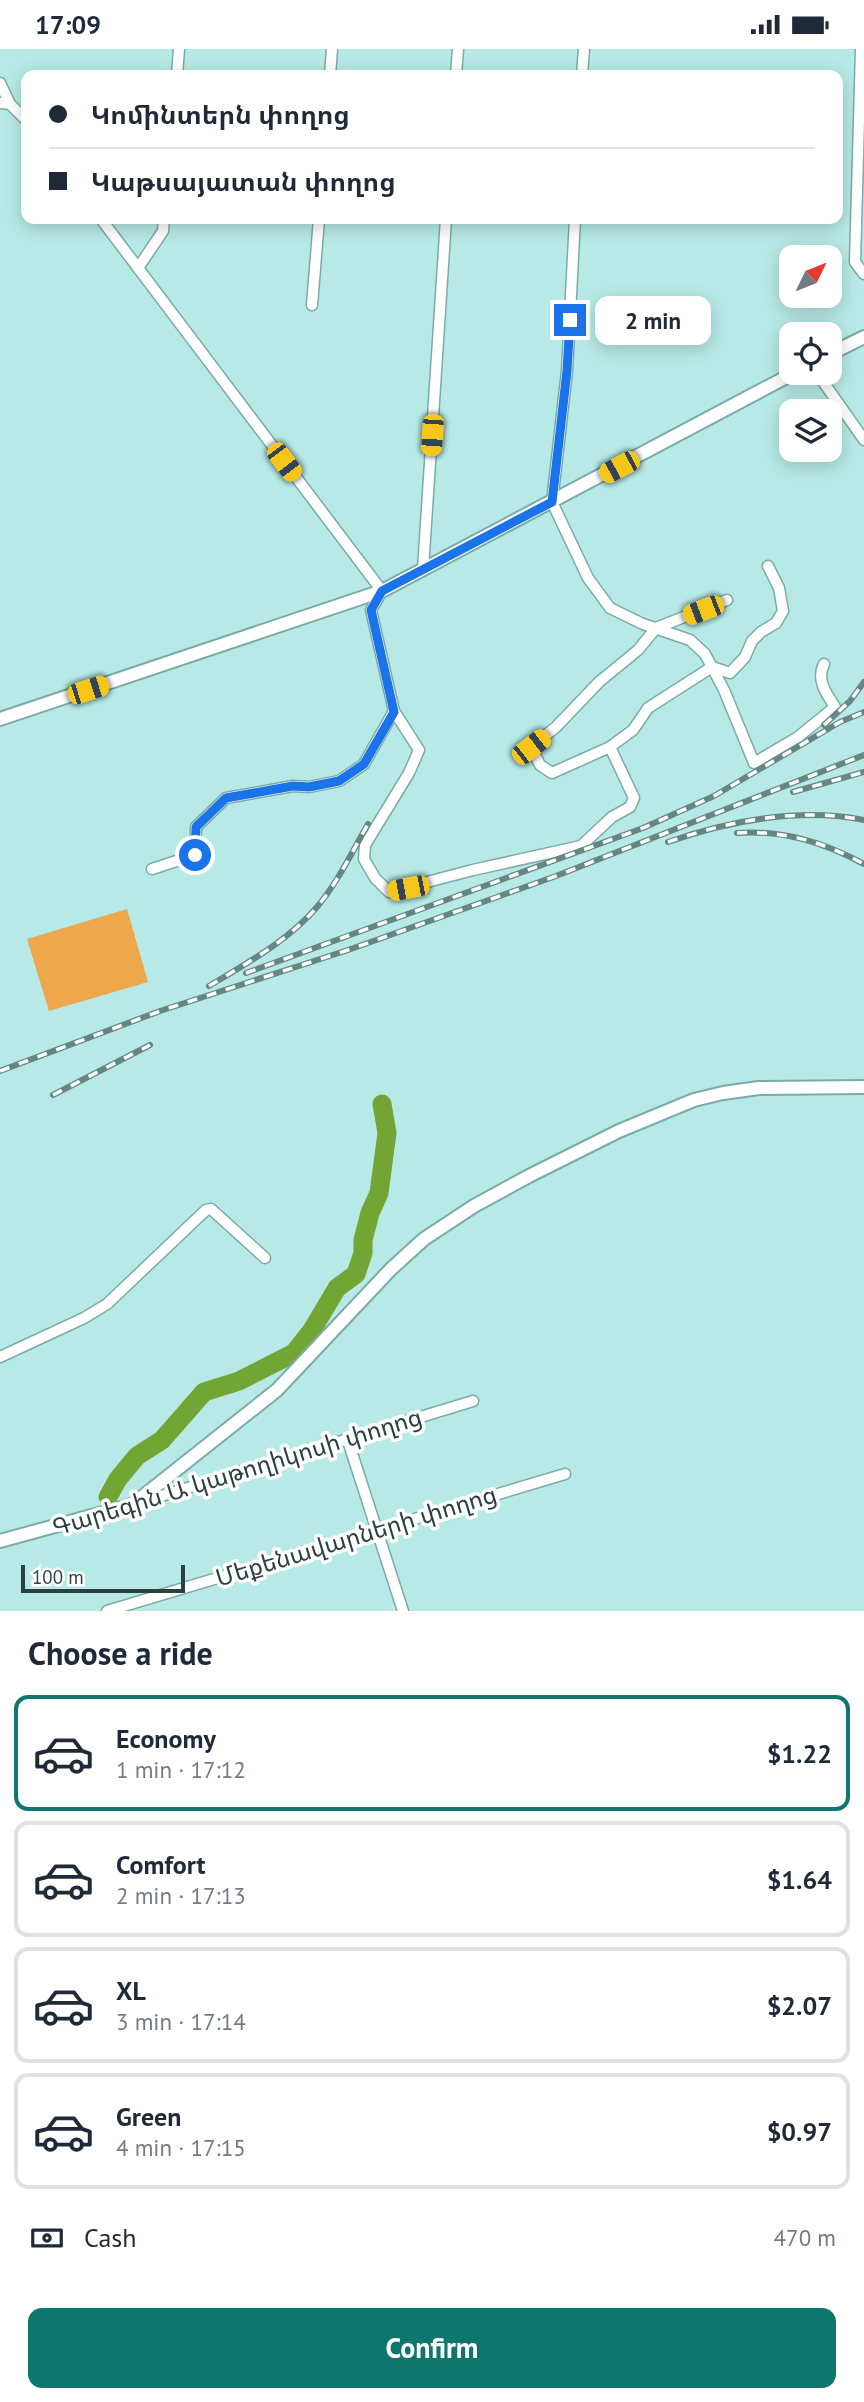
<!DOCTYPE html>
<meta charset="utf-8">
<style>
body{margin:0;font-family:"PT Sans","Noto Sans Armenian",sans-serif;background:#f2f2f3;color:#1f2937;height:100vh;display:flex;flex-direction:column;font-size:26px;white-space:nowrap}
*{box-sizing:border-box;margin:0}
p{font-size:23px;color:#747a83}
.icon{flex:none;width:38px;height:38px;fill:none;stroke:currentColor;stroke-width:2;stroke-linecap:round;stroke-linejoin:round}
.map{position:relative;height:1562px;overflow:hidden}
.panel{display:flex;flex-direction:column;background:#fff;flex:1}
.panel>*{flex:none}
.banner{position:absolute;left:21px;top:21px;width:822px;height:154px;border-radius:14px;box-shadow:0 4px 18px #0003;display:grid;align-content:center;height:154px;padding:0 28px;background:#fff}
.needle{width:46px;rotate:47deg}
.buttons{position:absolute;left:779px;top:196px;display:grid;gap:14px}
.buttons a{display:grid;place-items:center;width:63px;height:63px;border-radius:14px;background:#fff;box-shadow:0 4px 18px #0003;font-size:35px}
.scale{position:absolute;left:21px;bottom:18px;width:164px;box-sizing:border-box;padding-left:7px;border:4px solid #2c413f;border-top:0;font-size:19px;line-height:24px;white-space:nowrap;color:#2c413f;-webkit-text-stroke:5px #fff;paint-order:stroke}
.end{position:absolute;width:32px;height:32px;margin:-16px;border:9px solid #1a73e8;background:#fff;box-shadow:0 0 0 4px #fff}
.from{border-radius:50%}
.bubble{position:absolute;height:49px;border-radius:14px;background:#fff;box-shadow:0 4px 18px #0003;font-size:23px;font-weight:700;line-height:49px;text-align:center}
.car{position:absolute;width:21px;height:42px;margin:-21px -10px;border-radius:9px;box-shadow:0 0 5px 2px #0007;background:linear-gradient(#f5c518 24%,#345 0 40%,#f5c518 0 76%,#345 0 86%,#f5c518 0)}
.banner b{display:flex;align-items:center;gap:24px;height:66px;font-size:26px}
.banner b+b{border-top:2px solid #e0e1e3}
.banner i{width:18px;height:18px;background:#1f2937}
ul{padding:0;list-style:none}
li{display:flex;align-items:center;gap:21px;height:116px;margin:0 14px 10px;padding:0 14px;border:4px solid #e0e1e3;border-radius:14px}
li div{flex:1}
li b{display:block;font-size:26px}
li em{font-style:normal;font-weight:700}
li.on{border-color:#0f766e}
li>.icon{width:63px;height:63px;stroke-width:1.5}
h2{padding:0 28px;font-size:32px;line-height:84px}
.pay{display:flex;align-items:center;gap:18px;height:77px;padding:0 28px;font-size:26px}
.pay p{margin-inline-start:auto}
.primary-button{display:flex;gap:14px;margin-top:auto;padding:14px 28px}
.primary-button a{flex:1;height:80px;border-radius:14px;background:#0f766e;color:#fff;font-size:28px;font-weight:700;line-height:80px;text-align:center}
.status{display:flex;justify-content:space-between;align-items:center;height:49px;padding:0 35px;background:#fff;direction:ltr}
.status svg{height:19px;fill:currentColor}
.map>svg:first-child{display:block}
.green{fill:#eea74a}
.lines{fill:none;stroke-linecap:round;stroke-linejoin:round}
.river{stroke:#73a535;stroke-width:19}
.minor-casing{stroke:#7baba8;stroke-width:13}
.tertiary-casing{stroke:#7baba8;stroke-width:16}
.secondary-casing{stroke:#7baba8;stroke-width:16}
.minor{stroke:#fff;stroke-width:10}
.tertiary{stroke:#fff;stroke-width:12}
.secondary{stroke:#fff;stroke-width:12}
.rail-casing{stroke:#658683;stroke-width:6}
.rail{stroke:#fff;stroke-width:3.5;stroke-dasharray:10;stroke-linecap:butt}
.route{stroke:#1a73e8;stroke-width:9}
.labels{text-anchor:middle;dominant-baseline:central;stroke-width:7;stroke-linejoin:round;paint-order:stroke}
.street-label{font-size:24px;fill:#2c413f;stroke:#fff}
</style>
<div class="status"><b>17:09</b><svg viewBox="0 0 49 12"><path d="M0 12V9h3v3zM5 12V6h3v6zM10 12V3h3v9zM15 12V0h3v12zM26 1h20v11H26zM47 4h2v5h-2z"/></svg></div>
<div class="map">
<svg width="864" height="1562" viewBox="0 0 864 1562">
<rect width="100%" height="100%" fill="#b7eae6"/>
<path class="green" d="M 127,860 L 148,933 L 49,962 L 27,890 Z"/>
<g class="lines">
<path class="river" d="M 108,1448 L 118,1430 L 137,1407 L 162,1391 L 204,1343 L 239,1332 L 294,1304 L 312,1281 L 337,1239 L 356,1225 L 363,1204 L 363,1191 L 370,1164 L 379,1144 L 387,1084 L 382,1055"/>
<g class="minor-casing">
<g id="minor">
<path d="M 861,0 L 855,213 L 864,225"/>
<path d="M 177,26 L 179,0"/>
<path d="M 330,26 L 332,0"/>
<path d="M 456,26 L 458,0"/>
<path d="M 582,26 L 584,0"/>
<path d="M 0,34 L 10,55"/>
<path d="M 0,54 L 10,55 L 26,71"/>
<path d="M 101,170 L 382,542 L 371,561 L 394,662 L 364,715 L 339,732 L 309,738 L 293,737 L 226,749 L 196,778 L 195,806 L 152,820"/>
<path d="M 575,170 L 567,322 L 552,453 L 588,529 L 610,559 L 643,575 L 690,591 L 705,605 L 724,641 L 754,714 L 798,688 L 835,658 C 826,644 816,631 824,615"/>
<path d="M 138,219 L 163,182 L 164,170"/>
<path d="M 312,256 L 319,170"/>
<path d="M 817,324 L 864,391"/>
<path d="M 423,520 L 446,170"/>
<path d="M 394,662 L 419,701 L 409,724 L 365,796 L 364,810 L 375,829 L 389,843 L 473,821 L 581,797 L 612,768 L 630,758 L 634,749 L 610,698 L 633,681 L 648,659 L 712,618 L 730,624 L 745,608 L 752,592 L 761,583 L 776,574 L 783,562 L 779,539 L 768,517"/>
<path d="M 610,698 L 552,724 L 540,716 L 531,698 L 556,678 L 599,633 L 638,601 L 656,579 L 727,551"/>
<path d="M 0,1308 L 84,1269 L 107,1255 L 206,1161 L 211,1160 L 265,1209"/>
<path d="M 348,1392 L 403,1562"/>
<path d="M 135,1455 L 473,1352"/>
<path d="M 107,1562 L 565,1425"/>
</g>
</g>
<g class="tertiary-casing">
<path id="tertiary" d="M 0,1492 L 132,1456 L 277,1341 L 391,1220 L 424,1190 L 474,1157 L 529,1127 L 619,1082 L 694,1051 L 723,1044 L 759,1039 L 864,1038"/>
</g>
<g class="secondary-casing">
<g id="secondary">
<path d="M 830,305 L 864,288"/>
<path d="M 0,670 L 382,542 L 794,324"/>
</g>
</g>
<use href="#minor" class="minor"/>
<use href="#tertiary" class="tertiary"/>
<use href="#secondary" class="secondary"/>
<g class="rail-casing">
<g id="rail">
<path d="M 824,676 L 850,652 L 864,633"/>
<path d="M 793,743 L 864,723"/>
<path d="M 737,784 C 784,781 823,793 864,815"/>
<path d="M 668,793 C 728,772 801,758 864,771"/>
<path d="M 246,924 L 643,779 L 714,747 L 840,673 L 864,663"/>
<path d="M 209,937 C 247,914 288,892 317,858 C 338,833 352,803 368,775"/>
<path d="M 0,1022 L 160,962 L 348,901 L 556,827 L 864,706"/>
<path d="M 53,1046 L 150,996"/>
</g>
</g>
<use href="#rail" class="rail"/>
</g>
<g class="lines">
<path class="route" d="M 195,806 L 196,778 L 226,749 L 293,737 L 309,738 L 339,732 L 364,715 L 394,663 L 371,561 L 382,542 L 552,453 L 567,322 L 570,271"/>
</g>
<g class="labels">
<g class="street-label">
<text transform="translate(237 1423) rotate(-17)">Գարեգին Ա կաթողիկոսի փողոց</text>
<text transform="translate(356 1487) rotate(-17)">Մեքենավարների փողոց</text>
</g>
</g>
</svg>
<div class="buttons">
<a><svg class="needle" viewBox="-14 -14 28 28"><path d="M0-13l5 13h-10z" fill="#e53935"/><path d="M0 13l5-13h-10z" fill="#747a83"/></svg></a>
<a><svg class="icon" aria-label="locate" viewBox="0 0 24 24"><circle cx="12" cy="12" r="6"/><path d="M12 2v4M12 18v4M2 12h4M18 12h4"/></svg></a>
<a><svg class="icon" aria-label="layers" viewBox="0 0 24 24"><path d="M12 4l9 5-9 5-9-5zM3 14l9 5 9-5"/></svg></a>
</div>
<div class="scale">100 m</div>
<i class="end from" style="left:195px;top:806px"></i>
<i class="end" style="left:570px;top:271px"></i>
<div class="bubble" style="left:595px;top:247px;width:116px">2 min</div>
<i class="car" style="left:432px;top:386px;rotate:184deg"></i>
<i class="car" style="left:284px;top:413px;rotate:143deg"></i>
<i class="car" style="left:619px;top:418px;rotate:242deg"></i>
<i class="car" style="left:703px;top:561px;rotate:249deg"></i>
<i class="car" style="left:88px;top:641px;rotate:72deg"></i>
<i class="car" style="left:531px;top:698px;rotate:52deg"></i>
<i class="car" style="left:408px;top:839px;rotate:259deg"></i>
<div class="banner">
<b><i class="from"></i>Կոմինտերն փողոց</b>
<b><i></i>Կաթսայատան փողոց</b>
</div>
</div>
<section class="panel">
<h2>Choose a ride</h2>
<ul>
<li class="on"><svg class="icon" aria-label="car" viewBox="0 0 24 24"><path d="M5 17H2v-5l4-1 3-4h7l3 4 3 1v5h-3M9 17h6M6 11h13"/><circle cx="7" cy="17" r="2"/><circle cx="17" cy="17" r="2"/></svg><div><b>Economy</b><p>1 min · 17:12</p></div><em>$1.22</em></li>
<li><svg class="icon" aria-label="car" viewBox="0 0 24 24"><path d="M5 17H2v-5l4-1 3-4h7l3 4 3 1v5h-3M9 17h6M6 11h13"/><circle cx="7" cy="17" r="2"/><circle cx="17" cy="17" r="2"/></svg><div><b>Comfort</b><p>2 min · 17:13</p></div><em>$1.64</em></li>
<li><svg class="icon" aria-label="car" viewBox="0 0 24 24"><path d="M5 17H2v-5l4-1 3-4h7l3 4 3 1v5h-3M9 17h6M6 11h13"/><circle cx="7" cy="17" r="2"/><circle cx="17" cy="17" r="2"/></svg><div><b>XL</b><p>3 min · 17:14</p></div><em>$2.07</em></li>
<li><svg class="icon" aria-label="car" viewBox="0 0 24 24"><path d="M5 17H2v-5l4-1 3-4h7l3 4 3 1v5h-3M9 17h6M6 11h13"/><circle cx="7" cy="17" r="2"/><circle cx="17" cy="17" r="2"/></svg><div><b>Green</b><p>4 min · 17:15</p></div><em>$0.97</em></li>
</ul>
<div class="pay"><svg class="icon" aria-label="cash" viewBox="0 0 24 24"><path d="M3 7h18v10H3z"/><circle cx="12" cy="12" r="2"/></svg>Cash<p>470 m</p></div>
<div class="primary-button"><a>Confirm</a></div>
</section>
